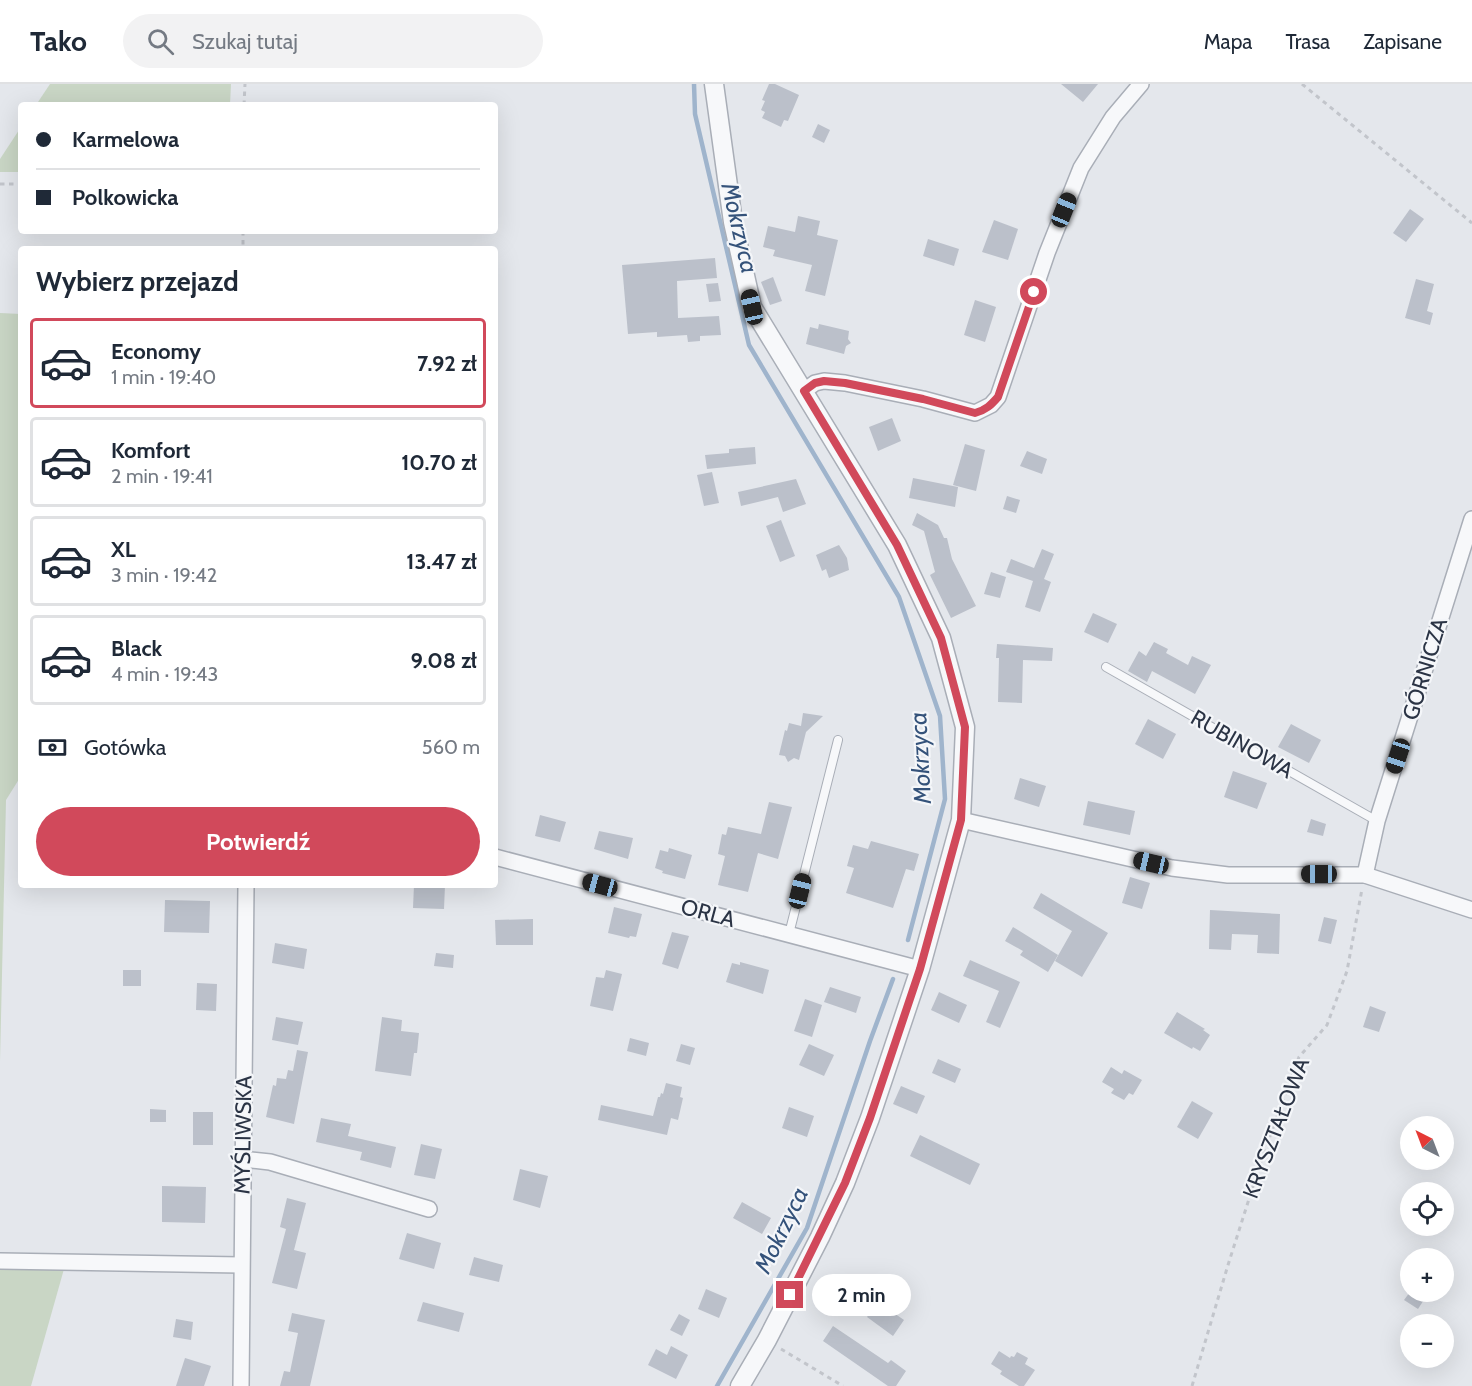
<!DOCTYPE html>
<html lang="pl">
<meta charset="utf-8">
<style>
body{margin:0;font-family:Cabin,sans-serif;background:#f2f2f3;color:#1f2937;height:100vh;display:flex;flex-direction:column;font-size:22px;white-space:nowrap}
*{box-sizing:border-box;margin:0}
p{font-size:20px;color:#747a83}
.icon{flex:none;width:33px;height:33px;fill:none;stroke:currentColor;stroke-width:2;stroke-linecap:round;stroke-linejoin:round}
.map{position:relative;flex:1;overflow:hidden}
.details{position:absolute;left:18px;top:162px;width:480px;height:642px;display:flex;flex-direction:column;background:#fff;border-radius:6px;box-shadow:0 6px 24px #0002}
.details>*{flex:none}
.guide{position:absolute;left:18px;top:18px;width:480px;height:132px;border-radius:6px;box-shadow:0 6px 24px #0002;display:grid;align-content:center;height:132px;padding:0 18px;background:#fff}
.needle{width:39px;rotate:318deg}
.tools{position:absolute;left:1400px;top:1032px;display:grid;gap:12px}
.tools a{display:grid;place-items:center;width:54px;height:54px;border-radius:50%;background:#fff;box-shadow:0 6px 24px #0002;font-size:30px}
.end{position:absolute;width:27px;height:27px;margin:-14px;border:8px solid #d1495b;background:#fff;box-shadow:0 0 0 3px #fff}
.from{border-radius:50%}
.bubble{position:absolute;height:42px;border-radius:21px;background:#fff;box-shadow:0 6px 24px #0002;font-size:20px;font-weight:700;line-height:42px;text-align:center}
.car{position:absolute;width:18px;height:36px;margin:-18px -9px;border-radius:8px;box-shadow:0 0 4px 2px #0007;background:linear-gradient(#222 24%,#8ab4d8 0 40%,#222 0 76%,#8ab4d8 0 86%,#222 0)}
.guide b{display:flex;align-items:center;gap:21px;height:57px;font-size:22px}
.guide b+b{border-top:2px solid #e0e1e3}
.guide i{width:15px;height:15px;background:#1f2937}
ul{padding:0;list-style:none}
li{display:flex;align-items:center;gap:18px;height:90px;margin:0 12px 9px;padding:0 6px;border:3px solid #e0e1e3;border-radius:6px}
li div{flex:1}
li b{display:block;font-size:22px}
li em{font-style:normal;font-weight:700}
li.on{border-color:#d1495b}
li>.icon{width:54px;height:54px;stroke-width:1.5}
h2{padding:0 18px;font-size:27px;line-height:72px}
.pay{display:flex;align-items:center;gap:15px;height:66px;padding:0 18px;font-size:22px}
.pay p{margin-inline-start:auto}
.primary-button{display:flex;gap:12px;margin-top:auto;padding:12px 18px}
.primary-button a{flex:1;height:69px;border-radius:36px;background:#d1495b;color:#fff;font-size:24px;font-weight:700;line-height:69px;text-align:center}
header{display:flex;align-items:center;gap:36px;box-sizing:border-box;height:84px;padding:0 30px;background:#fff;border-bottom:2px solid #e0e1e3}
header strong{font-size:28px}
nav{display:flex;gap:33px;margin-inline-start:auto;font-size:21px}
.search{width:420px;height:54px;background:#f2f2f3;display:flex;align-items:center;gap:15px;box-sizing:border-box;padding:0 21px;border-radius:33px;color:#747a83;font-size:22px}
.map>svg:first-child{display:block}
.green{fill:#c9d6c5}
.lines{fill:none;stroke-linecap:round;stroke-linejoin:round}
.stream{stroke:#9fb4cc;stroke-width:4.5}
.building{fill:#bbc0ca}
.service-casing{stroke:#a9aeb7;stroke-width:10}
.minor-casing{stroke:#a9aeb7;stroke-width:18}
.tertiary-casing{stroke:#a9aeb7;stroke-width:21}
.path{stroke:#c2c5cb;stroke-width:3;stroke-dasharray:4.5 4.5;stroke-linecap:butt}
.service{stroke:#f7f8fa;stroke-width:8}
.minor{stroke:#f7f8fa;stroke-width:15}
.tertiary{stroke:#f7f8fa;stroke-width:18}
.route{stroke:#d1495b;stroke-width:8}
.labels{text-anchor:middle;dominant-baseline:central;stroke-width:4.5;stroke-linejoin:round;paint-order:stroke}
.street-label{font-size:22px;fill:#2b3445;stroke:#f4f6f9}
.water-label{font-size:24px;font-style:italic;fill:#34527a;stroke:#f4f6f9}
</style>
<header>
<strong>Tako</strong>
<div class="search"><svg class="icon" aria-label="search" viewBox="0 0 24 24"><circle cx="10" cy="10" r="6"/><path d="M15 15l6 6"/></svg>Szukaj tutaj</div>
<nav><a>Mapa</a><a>Trasa</a><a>Zapisane</a></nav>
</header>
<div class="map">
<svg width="1472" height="1302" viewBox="0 0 1472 1302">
<rect width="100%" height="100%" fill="#e4e7ec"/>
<g class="green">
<path d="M 50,0 L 231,0 L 230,21 L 36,21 Z"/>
<path d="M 21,43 L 21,88 L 0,88 L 0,75 Z"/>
<path d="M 0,229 L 21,230 L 21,692 L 6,716 L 0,978 Z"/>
<path d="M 0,1183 L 64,1185 L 31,1302 L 0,1302 Z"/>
</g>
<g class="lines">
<g class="stream">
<path d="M 694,0 L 695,30 L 749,261 L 899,513 L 940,632 L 945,715 L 908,856"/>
<path d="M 717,1302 L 807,1144 L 870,957 L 893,895"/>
</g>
</g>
<g class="building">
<path d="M 769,0 L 775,0 L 799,11 L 788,37 L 784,36 L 781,43 L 762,34 L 765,28 L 761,26 L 765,17 L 762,16 Z"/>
<path d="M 1061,0 L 1098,0 L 1083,18 Z"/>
<path d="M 818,40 L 830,46 L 824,59 L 812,53 Z"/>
<path d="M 1410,125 L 1424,135 L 1406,158 L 1393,149 Z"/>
<path d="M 798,132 L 820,137 L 817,151 L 838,156 L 825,212 L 805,207 L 812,181 L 773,172 L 775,166 L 763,163 L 768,142 L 795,148 Z"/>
<path d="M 994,136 L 1018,145 L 1008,176 L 982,168 Z"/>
<path d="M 928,155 L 959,165 L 954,182 L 923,172 Z"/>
<path d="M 715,174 L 717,194 L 677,197 L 678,234 L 719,232 L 721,251 L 700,252 L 700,257 L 688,258 L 687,251 L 657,253 L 657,248 L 628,250 L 622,181 Z"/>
<path d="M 773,193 L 782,217 L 770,221 L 761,198 Z"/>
<path d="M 1416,195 L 1434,200 L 1427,227 L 1433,229 L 1430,241 L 1405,234 Z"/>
<path d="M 718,199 L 721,217 L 709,218 L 706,200 Z"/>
<path d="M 975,216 L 996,223 L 985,258 L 964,251 Z"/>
<path d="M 819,240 L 849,247 L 848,255 L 851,259 L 846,262 L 844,270 L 806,260 L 810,243 L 818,245 Z"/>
<path d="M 892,334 L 901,357 L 878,367 L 869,343 Z"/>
<path d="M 965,360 L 985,366 L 976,407 L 953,401 Z"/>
<path d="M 755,363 L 756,380 L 707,385 L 705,371 L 729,369 L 729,365 Z"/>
<path d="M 1027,367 L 1047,375 L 1042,390 L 1020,382 Z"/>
<path d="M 712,388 L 719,419 L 704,422 L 697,391 Z"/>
<path d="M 913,394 L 958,403 L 955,423 L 909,414 Z"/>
<path d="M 796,395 L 806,420 L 783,428 L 778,413 L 741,422 L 738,408 Z"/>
<path d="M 1007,412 L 1020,416 L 1016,429 L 1003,425 Z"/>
<path d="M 917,429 L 938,441 L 944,454 L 947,454 L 952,475 L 976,522 L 951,534 L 930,491 L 935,488 L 924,447 L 912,441 Z"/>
<path d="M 781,436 L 795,472 L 780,478 L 766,442 Z"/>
<path d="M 839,461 L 847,474 L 849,486 L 829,494 L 826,485 L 822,487 L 816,471 Z"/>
<path d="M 1042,465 L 1054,470 L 1044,495 L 1051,498 L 1040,528 L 1025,523 L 1033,497 L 1006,488 L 1011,475 L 1034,484 Z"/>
<path d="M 991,488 L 1006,493 L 1000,514 L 984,510 Z"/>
<path d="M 1093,529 L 1117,540 L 1108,559 L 1084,548 Z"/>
<path d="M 1154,558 L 1168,565 L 1166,569 L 1188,581 L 1192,572 L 1211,581 L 1195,610 L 1152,587 L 1147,598 L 1128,587 L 1139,567 L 1146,572 Z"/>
<path d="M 997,560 L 1053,564 L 1052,577 L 1023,576 L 1022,619 L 998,618 L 999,574 L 996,574 Z"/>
<path d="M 803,629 L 823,632 L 806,648 L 799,676 L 794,674 L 788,678 L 785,672 L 779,671 L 785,646 L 787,647 L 789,639 L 801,642 Z"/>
<path d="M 1148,635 L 1176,650 L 1163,675 L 1135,660 Z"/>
<path d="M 1291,640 L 1321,656 L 1309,679 L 1278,663 Z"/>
<path d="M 1233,687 L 1267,699 L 1257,725 L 1224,713 Z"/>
<path d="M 1020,694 L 1046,702 L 1039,723 L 1014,715 Z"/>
<path d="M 1088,717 L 1135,727 L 1130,751 L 1083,741 Z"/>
<path d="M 769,718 L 792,723 L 778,775 L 758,769 L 748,808 L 718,801 L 725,772 L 718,770 L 722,750 L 726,751 L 728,743 L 761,750 Z"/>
<path d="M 540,731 L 566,738 L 560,758 L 535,752 Z"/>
<path d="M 1311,735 L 1326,740 L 1323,752 L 1307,748 Z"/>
<path d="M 599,747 L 633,754 L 628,775 L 594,765 Z"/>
<path d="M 871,757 L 919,770 L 914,787 L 906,785 L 893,824 L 846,809 L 854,784 L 847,782 L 853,761 L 868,765 Z"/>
<path d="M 669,764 L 692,771 L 685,795 L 662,789 L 663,787 L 655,784 L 660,766 L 668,768 Z"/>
<path d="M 1130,793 L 1150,799 L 1142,825 L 1122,819 Z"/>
<path d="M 414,801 L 445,801 L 444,825 L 413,824 Z"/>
<path d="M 1041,809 L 1108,849 L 1082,893 L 1055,877 L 1072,847 L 1033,824 Z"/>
<path d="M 165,816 L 210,817 L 209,849 L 164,848 Z"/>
<path d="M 614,823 L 642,830 L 636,853 L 630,852 L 629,854 L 608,849 Z"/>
<path d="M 1210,826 L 1280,830 L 1279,870 L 1257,869 L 1258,851 L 1232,850 L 1231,866 L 1209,865 Z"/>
<path d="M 1324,833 L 1337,836 L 1331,860 L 1318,857 Z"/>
<path d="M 533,835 L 533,861 L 496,861 L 495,836 Z"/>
<path d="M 1013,843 L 1058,871 L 1048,888 L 1020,871 L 1023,867 L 1005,857 Z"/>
<path d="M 672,848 L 689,852 L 678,885 L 662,880 Z"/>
<path d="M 275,859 L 307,865 L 304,885 L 272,879 Z"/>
<path d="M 436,869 L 454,871 L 453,884 L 434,882 Z"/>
<path d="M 970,876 L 1020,898 L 1000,944 L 986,938 L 999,907 L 963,892 Z"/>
<path d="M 740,878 L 769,886 L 763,910 L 726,898 L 732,879 L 740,881 Z"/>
<rect x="123" y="886" width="18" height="16"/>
<path d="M 606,886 L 622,890 L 613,927 L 590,922 L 596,893 L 604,894 Z"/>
<path d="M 197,899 L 217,900 L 216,927 L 196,926 Z"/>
<path d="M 830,903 L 861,913 L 856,929 L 824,918 Z"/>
<path d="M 939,908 L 967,921 L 959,939 L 931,926 Z"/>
<path d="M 805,915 L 822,921 L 812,953 L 794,947 Z"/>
<path d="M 1370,922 L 1386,928 L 1379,948 L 1363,943 Z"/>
<path d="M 1177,928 L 1205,945 L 1203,946 L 1210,951 L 1200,967 L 1193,963 L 1192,965 L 1164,949 Z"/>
<path d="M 276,933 L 303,938 L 298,961 L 272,956 Z"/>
<path d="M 382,933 L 402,936 L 401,947 L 419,949 L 417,969 L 414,969 L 411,992 L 375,987 Z"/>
<path d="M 630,954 L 649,959 L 646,972 L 627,967 Z"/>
<path d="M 681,960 L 695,964 L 690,981 L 676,977 Z"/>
<path d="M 809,960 L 834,971 L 824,992 L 799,981 Z"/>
<path d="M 297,966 L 308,968 L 294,1040 L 266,1033 L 273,1001 L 276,1002 L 277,994 L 286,995 L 288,986 L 293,987 Z"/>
<path d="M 938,975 L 961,985 L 955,999 L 932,989 Z"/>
<path d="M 1111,983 L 1122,990 L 1124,986 L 1142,996 L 1133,1011 L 1129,1009 L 1124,1016 L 1111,1009 L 1114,1005 L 1102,998 Z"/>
<path d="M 666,999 L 682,1003 L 680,1013 L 683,1014 L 678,1036 L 671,1034 L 667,1051 L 598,1036 L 601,1021 L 653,1032 L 658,1013 L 660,1013 L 661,1009 L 663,1010 Z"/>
<path d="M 901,1002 L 925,1012 L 917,1030 L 893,1020 Z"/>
<path d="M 1192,1017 L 1213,1029 L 1198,1055 L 1177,1043 Z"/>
<path d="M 789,1023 L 814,1032 L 807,1053 L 782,1044 Z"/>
<path d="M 150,1025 L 166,1026 L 166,1038 L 150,1038 Z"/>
<rect x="193" y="1028" width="20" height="33"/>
<path d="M 321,1034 L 351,1040 L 348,1052 L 396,1063 L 391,1084 L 360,1076 L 362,1068 L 316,1058 Z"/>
<path d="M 920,1051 L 980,1080 L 970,1101 L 910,1072 Z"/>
<path d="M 421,1060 L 442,1065 L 435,1095 L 414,1091 Z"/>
<path d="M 520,1085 L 548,1092 L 540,1124 L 513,1116 Z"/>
<path d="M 162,1102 L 206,1103 L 205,1139 L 162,1138 Z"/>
<path d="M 287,1114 L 306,1119 L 294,1166 L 306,1169 L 297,1205 L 272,1199 L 286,1145 L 280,1143 Z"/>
<path d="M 742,1118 L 771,1134 L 762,1150 L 733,1134 Z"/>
<path d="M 407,1149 L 441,1159 L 434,1185 L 399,1175 Z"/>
<path d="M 474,1173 L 503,1181 L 499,1198 L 469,1191 Z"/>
<path d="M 706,1205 L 727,1214 L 719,1234 L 698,1225 Z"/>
<path d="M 1410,1208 L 1429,1208 L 1418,1225 L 1404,1216 Z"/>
<path d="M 423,1218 L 464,1229 L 459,1248 L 417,1237 Z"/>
<path d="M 878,1218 L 904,1236 L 893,1252 L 867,1233 Z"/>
<path d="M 292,1229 L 325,1236 L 310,1302 L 280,1302 L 284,1287 L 290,1288 L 298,1249 L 288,1247 Z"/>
<path d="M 679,1230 L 690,1236 L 682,1252 L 670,1246 Z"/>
<path d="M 176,1235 L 193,1238 L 191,1256 L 173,1253 Z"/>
<path d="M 833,1242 L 888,1279 L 891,1276 L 906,1287 L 896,1302 L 888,1302 L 823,1257 Z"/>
<path d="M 671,1262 L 688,1271 L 676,1295 L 648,1281 L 656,1265 L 667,1271 Z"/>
<path d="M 999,1267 L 1010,1274 L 1011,1272 L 1014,1273 L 1017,1268 L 1028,1274 L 1025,1280 L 1035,1286 L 1024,1302 L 1019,1302 L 1000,1290 L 1002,1287 L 991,1280 Z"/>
<path d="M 185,1274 L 211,1282 L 204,1302 L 176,1302 Z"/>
</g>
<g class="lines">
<g class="service-casing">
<g id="service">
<path d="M 1106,583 L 1377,737"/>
<path d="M 789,850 L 838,656"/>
</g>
</g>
<g class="minor-casing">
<g id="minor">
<path d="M 804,307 L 815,299 L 824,297 L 845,299 L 923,315 L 975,329 L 991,321 L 998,313 L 1047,169 L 1081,84 L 1113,33 L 1141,0"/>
<path d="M 961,736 L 1172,784 L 1228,791 L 1365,791 L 1472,826"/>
<path d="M 495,773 L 920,885"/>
<path d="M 1365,791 L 1377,737 L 1472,435"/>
<path d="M 242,1075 L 270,1078 L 429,1125"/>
<path d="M 0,1177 L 241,1181"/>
<path d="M 241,1302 L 246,801"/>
</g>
</g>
<g class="tertiary-casing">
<path id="tertiary" d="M 714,0 L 733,138 L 752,223 L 897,461 L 941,554 L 965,643 L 961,736 L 920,885 L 870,1034 L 845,1099 L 820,1153 L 767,1256 L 740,1302"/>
</g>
<g class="path">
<path d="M 1302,0 L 1472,139"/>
<path d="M 244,21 L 245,0"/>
<path d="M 0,100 L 21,100"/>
<path d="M 243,147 L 243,165"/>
<path d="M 781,1265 L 843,1302"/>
<path d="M 1192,1302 L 1228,1181 L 1263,1071 L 1299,973 L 1327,941 L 1347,887 L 1362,805"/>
</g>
<use href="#service" class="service"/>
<use href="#minor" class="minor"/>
<use href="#tertiary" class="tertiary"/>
</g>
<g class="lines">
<path class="route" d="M 790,1211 L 845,1099 L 870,1034 L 920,885 L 961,736 L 965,643 L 941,554 L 897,461 L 804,307 L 815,299 L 824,297 L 845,299 L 923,315 L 975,329 C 986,326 991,321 998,313 L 1034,208"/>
</g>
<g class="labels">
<g class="street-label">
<text transform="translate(1425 585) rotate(-73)">GÓRNICZA</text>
<text transform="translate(1242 660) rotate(30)">RUBINOWA</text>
<text transform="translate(708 829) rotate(15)">ORLA</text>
<text transform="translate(1276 1044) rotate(-69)">KRYSZTAŁOWA</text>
<text transform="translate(243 1051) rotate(-89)">MYŚLIWSKA</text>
</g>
<g class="water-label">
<text transform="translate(740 144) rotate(77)">Mokrzyca</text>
<text transform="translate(920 674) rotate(-93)">Mokrzyca</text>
<text transform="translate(781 1146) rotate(-64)">Mokrzyca</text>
</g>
</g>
</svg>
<div class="tools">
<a><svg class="needle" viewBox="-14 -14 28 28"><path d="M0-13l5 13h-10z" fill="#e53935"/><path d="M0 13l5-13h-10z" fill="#747a83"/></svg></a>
<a><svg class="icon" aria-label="locate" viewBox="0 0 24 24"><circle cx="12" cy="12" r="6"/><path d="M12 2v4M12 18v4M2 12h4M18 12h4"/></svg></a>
<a>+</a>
<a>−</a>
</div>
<i class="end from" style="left:1034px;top:208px"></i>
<i class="end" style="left:790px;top:1211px"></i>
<div class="bubble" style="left:812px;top:1190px;width:99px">2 min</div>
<i class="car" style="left:1064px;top:126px;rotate:22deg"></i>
<i class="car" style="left:752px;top:223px;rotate:347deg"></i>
<i class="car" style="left:1398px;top:672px;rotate:198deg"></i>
<i class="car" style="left:1151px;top:779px;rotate:283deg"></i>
<i class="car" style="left:1319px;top:790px;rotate:270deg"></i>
<i class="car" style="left:600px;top:801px;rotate:285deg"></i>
<i class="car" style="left:800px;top:807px;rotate:14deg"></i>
<div class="guide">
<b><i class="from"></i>Karmelowa</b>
<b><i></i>Polkowicka</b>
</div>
<section class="details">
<h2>Wybierz przejazd</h2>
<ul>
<li class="on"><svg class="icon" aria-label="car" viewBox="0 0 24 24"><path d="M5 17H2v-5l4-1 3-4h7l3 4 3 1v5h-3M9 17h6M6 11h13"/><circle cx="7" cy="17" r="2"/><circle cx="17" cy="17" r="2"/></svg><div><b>Economy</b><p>1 min · 19:40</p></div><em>7.92 zł</em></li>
<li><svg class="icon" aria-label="car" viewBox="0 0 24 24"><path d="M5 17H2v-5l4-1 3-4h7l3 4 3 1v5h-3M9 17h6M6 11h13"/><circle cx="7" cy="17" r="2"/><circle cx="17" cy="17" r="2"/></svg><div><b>Komfort</b><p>2 min · 19:41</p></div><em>10.70 zł</em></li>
<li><svg class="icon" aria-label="car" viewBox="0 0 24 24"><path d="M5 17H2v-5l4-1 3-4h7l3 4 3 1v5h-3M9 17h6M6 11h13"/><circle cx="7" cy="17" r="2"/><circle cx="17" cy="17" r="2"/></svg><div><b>XL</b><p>3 min · 19:42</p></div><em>13.47 zł</em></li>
<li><svg class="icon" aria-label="car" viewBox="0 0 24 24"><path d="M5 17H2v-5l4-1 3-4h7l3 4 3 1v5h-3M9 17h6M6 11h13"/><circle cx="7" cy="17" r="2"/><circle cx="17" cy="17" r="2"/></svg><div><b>Black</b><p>4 min · 19:43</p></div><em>9.08 zł</em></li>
</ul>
<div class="pay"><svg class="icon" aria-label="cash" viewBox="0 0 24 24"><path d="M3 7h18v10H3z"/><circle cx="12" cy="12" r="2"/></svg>Gotówka<p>560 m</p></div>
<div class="primary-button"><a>Potwierdź</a></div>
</section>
</div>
